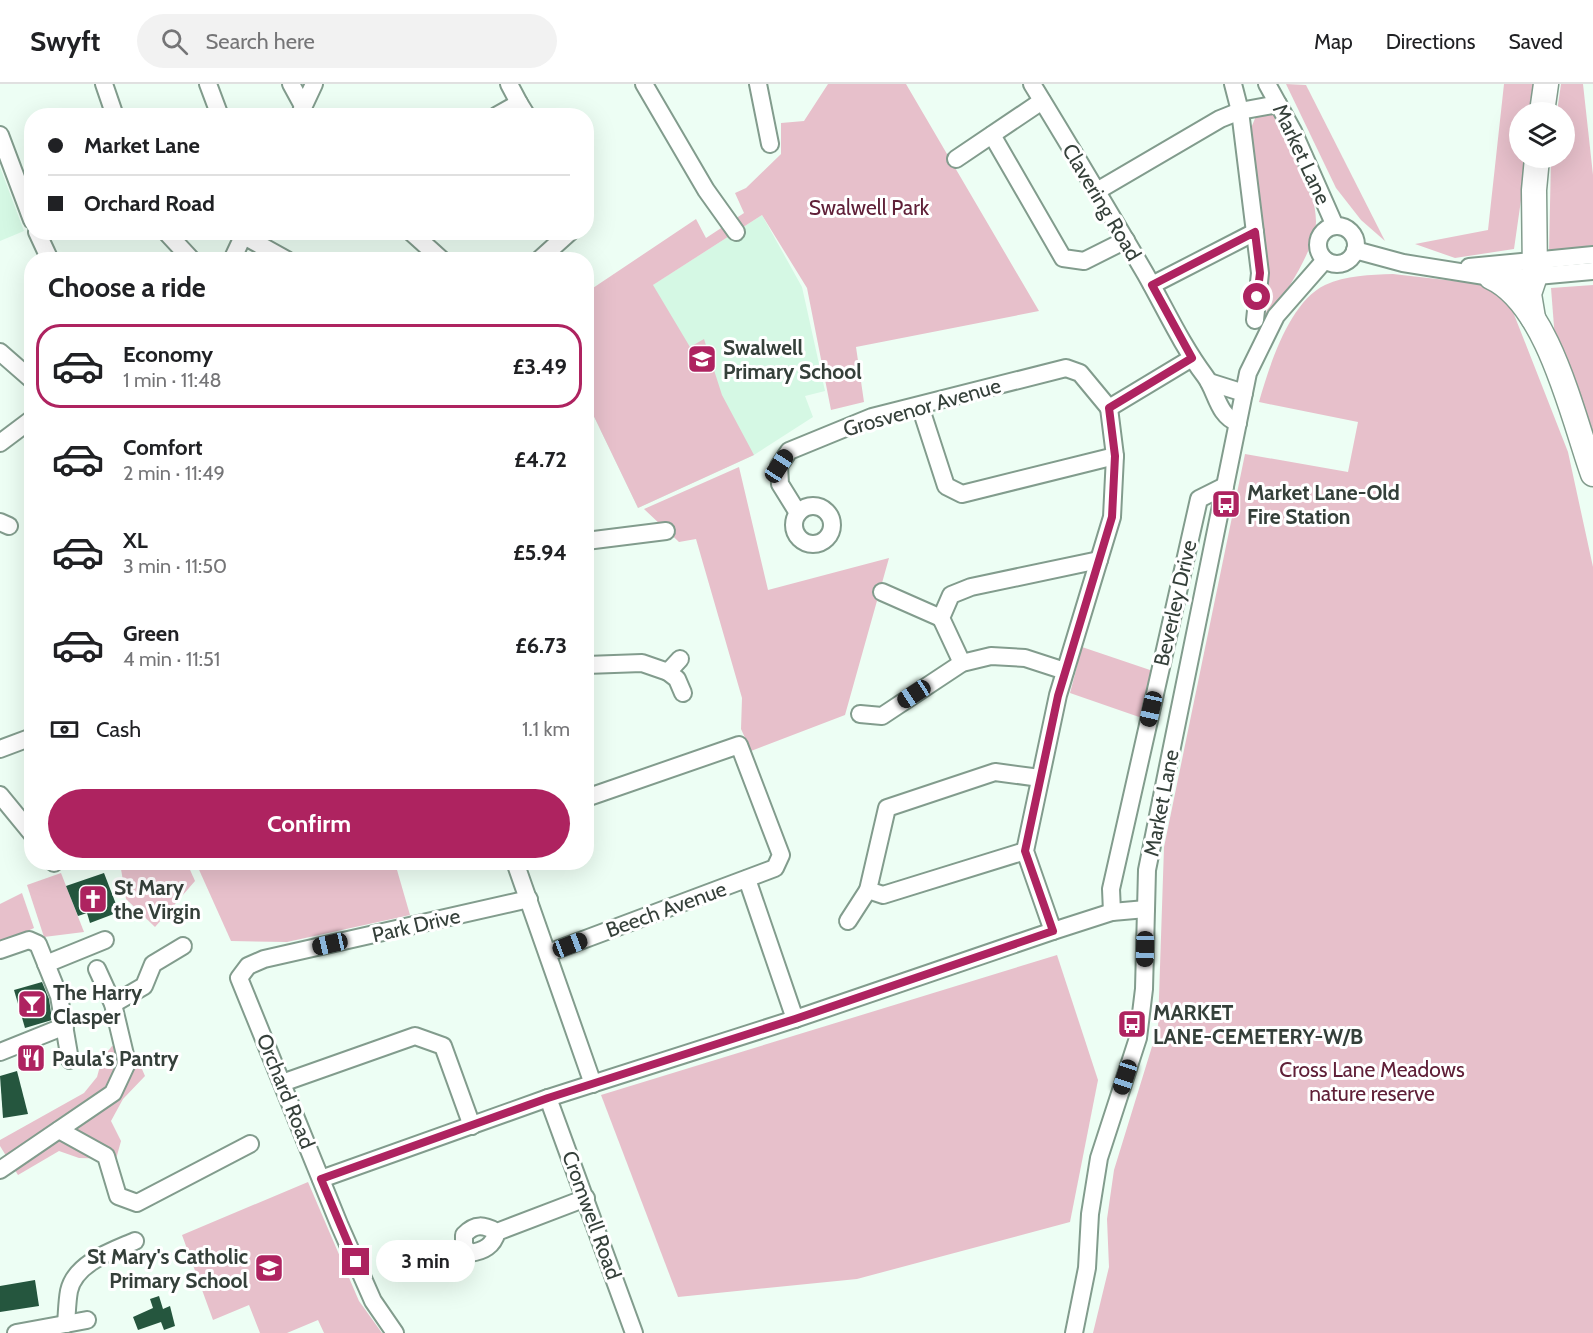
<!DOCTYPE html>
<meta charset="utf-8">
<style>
body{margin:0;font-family:Cabin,sans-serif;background:#f2f2f2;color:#202124;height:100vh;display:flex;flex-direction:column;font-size:22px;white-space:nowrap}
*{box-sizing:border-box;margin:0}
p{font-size:20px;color:#757577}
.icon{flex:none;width:33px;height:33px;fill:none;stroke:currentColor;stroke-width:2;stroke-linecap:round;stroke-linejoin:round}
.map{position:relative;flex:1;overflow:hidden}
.panel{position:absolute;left:24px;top:168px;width:570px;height:618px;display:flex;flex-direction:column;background:#fff;border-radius:24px;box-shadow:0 6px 24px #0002}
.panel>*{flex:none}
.guide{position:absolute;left:24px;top:24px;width:570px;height:132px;border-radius:24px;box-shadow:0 6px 24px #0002;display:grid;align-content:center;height:132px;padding:0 24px;background:#fff}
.fabs{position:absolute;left:1509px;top:18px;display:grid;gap:12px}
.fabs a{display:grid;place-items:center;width:66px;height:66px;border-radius:50%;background:#fff;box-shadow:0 6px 24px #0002;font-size:30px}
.end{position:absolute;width:27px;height:27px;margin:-14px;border:8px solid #ae2360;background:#fff;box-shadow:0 0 0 3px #fff}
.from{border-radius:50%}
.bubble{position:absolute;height:42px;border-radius:21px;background:#fff;box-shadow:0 6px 24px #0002;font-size:20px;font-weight:700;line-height:42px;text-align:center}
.car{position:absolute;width:18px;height:36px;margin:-18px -9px;border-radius:8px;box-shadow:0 0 4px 2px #0007;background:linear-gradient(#222 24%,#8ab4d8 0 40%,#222 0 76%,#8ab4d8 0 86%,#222 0)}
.guide b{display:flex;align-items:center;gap:21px;height:57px;font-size:22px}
.guide b+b{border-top:2px solid #e0e0e0}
.guide i{width:15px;height:15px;background:#202124}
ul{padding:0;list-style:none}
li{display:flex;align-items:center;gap:18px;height:84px;margin:0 12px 9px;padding:0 12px;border:3px solid transparent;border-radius:24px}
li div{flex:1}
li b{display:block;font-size:22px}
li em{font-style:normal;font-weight:700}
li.active{border-color:#ae2360}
li>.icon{width:54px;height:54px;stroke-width:1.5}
h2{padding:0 24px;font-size:27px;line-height:72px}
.pay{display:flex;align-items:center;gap:15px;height:66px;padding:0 24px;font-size:22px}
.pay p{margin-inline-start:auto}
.cta{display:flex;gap:12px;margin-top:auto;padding:12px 24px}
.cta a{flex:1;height:69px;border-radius:36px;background:#ae2360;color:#fff;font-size:24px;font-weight:700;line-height:69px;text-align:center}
header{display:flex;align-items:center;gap:36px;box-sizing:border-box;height:84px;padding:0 30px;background:#fff;border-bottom:2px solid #e0e0e0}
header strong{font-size:28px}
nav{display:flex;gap:33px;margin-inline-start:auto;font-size:21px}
.search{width:420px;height:54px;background:#f2f2f2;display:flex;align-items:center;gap:15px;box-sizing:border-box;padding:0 21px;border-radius:33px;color:#757577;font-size:22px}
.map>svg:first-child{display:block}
.built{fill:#d5f8e4}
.green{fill:#e7c0cb}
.building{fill:#25563e}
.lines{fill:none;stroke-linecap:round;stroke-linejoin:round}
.minor-casing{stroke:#829c8d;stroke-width:20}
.highway-casing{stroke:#829c8d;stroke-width:27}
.minor{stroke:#fff;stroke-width:16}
.highway{stroke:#fff;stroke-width:24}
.route{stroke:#ae2360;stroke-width:8}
.labels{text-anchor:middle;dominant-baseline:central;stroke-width:6;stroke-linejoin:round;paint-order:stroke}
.street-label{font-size:21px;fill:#35403a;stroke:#fff}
.park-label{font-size:21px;fill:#602038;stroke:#fff}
.poi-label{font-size:21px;font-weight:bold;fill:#35403a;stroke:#fff;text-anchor:start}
</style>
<header>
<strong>Swyft</strong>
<div class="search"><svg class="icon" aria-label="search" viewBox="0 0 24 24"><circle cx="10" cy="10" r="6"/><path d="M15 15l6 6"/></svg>Search here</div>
<nav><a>Map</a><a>Directions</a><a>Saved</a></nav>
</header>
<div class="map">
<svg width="1593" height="1249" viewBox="0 0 1593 1249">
<rect width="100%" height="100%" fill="#edfef4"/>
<g class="built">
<path d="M 0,83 L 24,147 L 0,157 Z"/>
<path d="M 762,131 L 802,203 L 825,307 L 805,312 L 813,333 L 754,371 L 638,424 L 587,318 L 587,243 Z"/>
</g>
<g class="green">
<path d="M 828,0 L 906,0 L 1039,227 L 856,263 L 864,318 L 831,326 L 807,204 L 762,131 L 653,201 L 690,263 L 704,255 L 722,311 L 754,371 L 638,424 L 587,318 L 587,208 L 696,135 L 706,154 L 744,129 L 735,109 L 746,104 L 781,70 L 781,39 L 804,37 Z"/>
<path d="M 1286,0 L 1306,1 L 1385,157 L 1361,136 L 1336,104 Z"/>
<path d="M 1504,0 L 1538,0 L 1534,28 L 1520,28 L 1520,74 L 1527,74 L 1514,165 L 1455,174 L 1415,160 L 1488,146 Z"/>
<path d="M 1561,0 L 1583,0 L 1593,91 L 1593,161 L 1549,168 L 1551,74 L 1564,74 L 1564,28 L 1557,28 Z"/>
<path d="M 1266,30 L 1275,31 C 1291,57 1322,117 1315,147 C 1306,184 1273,225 1253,258 L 1271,217 L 1264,213 L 1249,49 L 1256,32 Z"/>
<path d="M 1393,190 L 1481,200 L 1508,215 L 1568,368 L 1593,483 L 1593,1249 L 1093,1249 L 1109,1183 L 1107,1135 L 1114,1086 L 1158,943 L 1164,763 L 1245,370 L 1348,388 L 1358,338 L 1259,318 C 1269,283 1289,218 1325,201 C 1346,191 1370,191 1393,190 Z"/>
<path d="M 1593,201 L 1593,357 L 1555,255 L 1551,204 Z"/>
<path d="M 739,383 L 768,506 L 889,474 L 845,631 L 751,667 L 741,645 L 742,614 L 696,455 L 679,458 L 644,425 Z"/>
<path d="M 1082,563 L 1153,587 L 1142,634 L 1070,609 Z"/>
<path d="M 120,779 L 187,779 L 195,797 L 155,843 L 126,815 Z"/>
<path d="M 196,779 L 395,779 L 410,831 L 287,858 L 231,857 Z"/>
<path d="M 61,789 L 84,848 L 44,853 L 27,801 Z"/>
<path d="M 22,809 L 34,844 L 0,860 L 0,820 Z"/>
<path d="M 1057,871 L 1098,996 L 1070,1138 L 857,1195 L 678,1213 L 601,1011 Z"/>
<path d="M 112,962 L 135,969 L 145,992 L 123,1015 L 111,1037 L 121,1057 L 116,1075 L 79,1074 L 59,1067 L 18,1091 L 0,1062 L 0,1056 L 84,1009 L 97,993 L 102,975 Z"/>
<path d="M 308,1098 L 359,1217 L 382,1249 L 324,1249 L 318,1236 L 287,1249 L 260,1249 L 249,1221 L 213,1236 L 182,1151 Z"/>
</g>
<g class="building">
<path d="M 104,789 L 119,828 L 90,839 L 87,829 L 78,832 L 66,802 Z"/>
<path d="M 42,898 L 49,915 L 52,936 L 25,944 L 14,906 Z"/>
<path d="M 17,987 L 28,1030 L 3,1034 L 0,992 Z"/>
<path d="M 35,1196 L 39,1222 L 0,1228 L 0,1202 Z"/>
<path d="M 159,1212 L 163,1225 L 170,1222 L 175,1242 L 164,1246 L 161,1238 L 138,1246 L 133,1233 L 153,1224 L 150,1215 Z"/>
</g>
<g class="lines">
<g class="minor-casing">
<g id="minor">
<path d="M 104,0 L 115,32"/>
<path d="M 208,0 L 220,32"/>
<path d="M 291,0 L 303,22"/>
<path d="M 509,0 L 519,19"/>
<path d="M 644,0 L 706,106 L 736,148"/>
<path d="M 758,0 L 770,60"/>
<path d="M 1032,0 C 1070,62 1108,126 1145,189 C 1165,224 1181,260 1205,292 C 1217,308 1217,331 1238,339"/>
<path d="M 1233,0 L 1240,27 L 1260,189 L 1255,236"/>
<path d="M 1267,0 L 1293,47 L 1335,142"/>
<path d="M 299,32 L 314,0"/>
<path d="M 496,32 L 519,19 L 527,32"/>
<path d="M 0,51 L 32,136"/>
<path d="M 992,51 L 1063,174 L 1084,177 L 1126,156"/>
<path d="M 956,75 L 1042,17"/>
<path d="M 1097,107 L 1220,35 L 1240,27 L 1278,20"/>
<circle cx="1337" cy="161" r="19"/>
<path d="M 37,148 L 50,176"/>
<path d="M 166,148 L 192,176"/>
<path d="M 411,148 L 442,176"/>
<path d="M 244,152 L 287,176"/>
<path d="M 1355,166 L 1403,179 L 1491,193 L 1514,194 L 1593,187"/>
<path d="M 232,176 L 245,148"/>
<path d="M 539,176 L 570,148"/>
<path d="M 1469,183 L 1593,171"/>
<path d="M 1152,201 L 1255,148"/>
<path d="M 0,268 L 32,296"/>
<path d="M 1209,298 L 1244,309"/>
<path d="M 920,322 L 946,402 L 962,410 L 1115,372"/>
<path d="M 1109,324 L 1192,274"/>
<path d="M 0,359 L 32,335"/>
<circle cx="813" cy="441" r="19"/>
<path d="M 798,429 L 780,400 L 779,382 L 789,367 L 872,333 L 1066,284 L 1080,289 L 1109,324"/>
<path d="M 0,438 L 9,442"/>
<path d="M 586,457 L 666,447"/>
<path d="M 882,508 L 941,534"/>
<path d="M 962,579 L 941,534 L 951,511 L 971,503 L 1099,476"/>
<path d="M 586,581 L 642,579 L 668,588 L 680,575"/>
<path d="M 668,588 L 677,595 L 683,609"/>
<path d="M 860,630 L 882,632 L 962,579 L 991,572 L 1025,574 L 1065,587"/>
<path d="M 0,665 L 32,653"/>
<path d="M 0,711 L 32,750"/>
<path d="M 1025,767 L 883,811 L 868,806 L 887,724 L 995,688 L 1040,694"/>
<path d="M 53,778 L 54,779"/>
<path d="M 515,778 L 593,1000"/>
<path d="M 747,795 L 795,935"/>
<path d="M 1112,828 L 1111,805 L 1199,415 L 1225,402"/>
<path d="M 848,837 L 868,806"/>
<path d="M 1053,847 L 1025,767 L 1058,611 L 1112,433 L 1115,372 L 1109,324"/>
<path d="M 0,866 L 29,856 L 38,860 L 59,912 L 70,976"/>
<path d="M 548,869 L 775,784 L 781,771 L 739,661 L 586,714"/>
<path d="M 46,880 L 105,856"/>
<path d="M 113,920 L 144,902 L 153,880 L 183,862"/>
<path d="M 0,968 L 65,942"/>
<path d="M 282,999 L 415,952 L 443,962 L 472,1042"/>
<path d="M 548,1014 L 634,1249"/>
<path d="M 59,1046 L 106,1072 L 118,1112 L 137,1119 L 250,1060"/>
<path d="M 0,1086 L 113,1009 L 127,979 L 113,920 L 97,885"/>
<path d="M 321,1095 L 548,1014 L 795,935 L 1053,847 L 1112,828 L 1146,825"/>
<path d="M 497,1148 C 493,1162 484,1167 470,1169 L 464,1162 L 464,1151 C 475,1139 484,1141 497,1148 L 586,1114"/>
<path d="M 66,1240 C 67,1229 67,1218 69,1207 C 75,1179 112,1167 135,1157"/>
<path d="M 16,1249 L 87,1236"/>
<path d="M 395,1249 L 373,1217 L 339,1140 L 239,894 L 248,882 L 264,875 L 529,815"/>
<path d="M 1074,1249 L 1087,1184 L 1090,1130 L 1099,1074 L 1138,954 L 1144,905 L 1147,786 L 1248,289 L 1276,232 L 1325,176"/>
</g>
</g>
<g class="highway-casing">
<g id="highway">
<path d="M 1542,28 L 1546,0"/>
<path d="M 1491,193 C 1548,219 1573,334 1593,390"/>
<path d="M 1533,234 L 1529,210 L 1535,192 L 1534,106 L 1537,74"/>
</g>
</g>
<use href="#minor" class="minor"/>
<use href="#highway" class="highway"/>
</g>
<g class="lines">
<path class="route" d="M 356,1178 L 321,1095 L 548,1014 L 795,935 L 1053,847 L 1025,767 L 1058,612 L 1112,433 L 1115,372 L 1109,324 L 1192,274 L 1152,201 L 1255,148 L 1260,189 L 1257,213"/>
</g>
<defs>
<g id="school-square" transform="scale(1.5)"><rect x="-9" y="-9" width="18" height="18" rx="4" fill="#ae2360" stroke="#fff"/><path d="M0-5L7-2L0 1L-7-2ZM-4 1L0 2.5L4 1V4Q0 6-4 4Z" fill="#fff"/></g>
<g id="bus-square" transform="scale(1.5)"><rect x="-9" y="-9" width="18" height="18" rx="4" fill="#ae2360" stroke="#fff"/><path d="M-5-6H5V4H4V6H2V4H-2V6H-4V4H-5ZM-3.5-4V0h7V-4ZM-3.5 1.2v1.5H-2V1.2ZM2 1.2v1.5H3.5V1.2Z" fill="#fff"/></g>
<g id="church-square" transform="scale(1.5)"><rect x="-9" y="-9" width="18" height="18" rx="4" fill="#ae2360" stroke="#fff"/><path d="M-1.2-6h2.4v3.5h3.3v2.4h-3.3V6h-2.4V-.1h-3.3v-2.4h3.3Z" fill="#fff"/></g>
<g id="bar-square" transform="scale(1.5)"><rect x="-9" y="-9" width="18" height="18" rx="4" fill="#ae2360" stroke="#fff"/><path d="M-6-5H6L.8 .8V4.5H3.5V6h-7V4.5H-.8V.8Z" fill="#fff"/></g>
<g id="restaurant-square" transform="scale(1.5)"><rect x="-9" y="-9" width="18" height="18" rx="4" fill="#ae2360" stroke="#fff"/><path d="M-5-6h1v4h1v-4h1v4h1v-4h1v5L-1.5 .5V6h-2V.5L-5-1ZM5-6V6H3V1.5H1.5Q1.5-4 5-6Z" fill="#fff"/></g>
</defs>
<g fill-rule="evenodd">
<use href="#school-square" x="702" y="275"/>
<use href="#bus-square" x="1226" y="420"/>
<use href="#church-square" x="93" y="815"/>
<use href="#bar-square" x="32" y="920"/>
<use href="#bus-square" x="1132" y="940"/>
<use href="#restaurant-square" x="31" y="974"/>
<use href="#school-square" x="269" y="1184"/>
</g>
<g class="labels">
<g class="street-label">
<text transform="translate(1302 70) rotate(65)">Market Lane</text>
<text transform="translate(1102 118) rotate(59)">Clavering Road</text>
<text transform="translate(922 323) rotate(-16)">Grosvenor Avenue</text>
<text transform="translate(1175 519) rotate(-77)">Beverley Drive</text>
<text transform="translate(1161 719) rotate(-79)">Market Lane</text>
<text transform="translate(666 825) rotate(-20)">Beech Avenue</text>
<text transform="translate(416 841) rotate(-13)">Park Drive</text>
<text transform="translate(286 1007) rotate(68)">Orchard Road</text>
<text transform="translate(592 1131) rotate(70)">Cromwell Road</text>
</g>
<g class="park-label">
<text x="869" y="123">Swalwell Park</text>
<text x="1372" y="985">Cross Lane Meadows<tspan x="1372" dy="24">nature reserve</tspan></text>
</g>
<g class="poi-label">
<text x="723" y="263">Swalwell<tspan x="723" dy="24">Primary School</tspan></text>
<text x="1247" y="408">Market Lane-Old<tspan x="1247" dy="24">Fire Station</tspan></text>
<text x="114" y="803">St Mary<tspan x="114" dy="24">the Virgin</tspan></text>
<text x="53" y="908">The Harry<tspan x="53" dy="24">Clasper</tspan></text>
<text x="1153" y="928">MARKET<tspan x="1153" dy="24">LANE-CEMETERY-W/B</tspan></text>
<text x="52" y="974">Paula's Pantry</text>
<text x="248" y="1172" text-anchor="end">St Mary's Catholic<tspan x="248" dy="24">Primary School</tspan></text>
</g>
</g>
</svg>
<div class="fabs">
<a><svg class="icon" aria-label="layers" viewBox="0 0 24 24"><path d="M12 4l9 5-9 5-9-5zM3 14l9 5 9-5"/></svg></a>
</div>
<i class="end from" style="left:1257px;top:213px"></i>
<i class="end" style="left:356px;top:1178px"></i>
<div class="bubble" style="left:376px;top:1156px;width:99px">3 min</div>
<i class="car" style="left:779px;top:382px;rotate:33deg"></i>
<i class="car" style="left:914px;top:610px;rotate:237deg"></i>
<i class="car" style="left:1151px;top:625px;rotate:193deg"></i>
<i class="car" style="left:330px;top:860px;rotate:257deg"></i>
<i class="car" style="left:570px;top:861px;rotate:69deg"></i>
<i class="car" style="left:1145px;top:865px;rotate:181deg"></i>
<i class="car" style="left:1125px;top:993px;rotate:198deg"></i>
<div class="guide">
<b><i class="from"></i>Market Lane</b>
<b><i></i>Orchard Road</b>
</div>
<section class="panel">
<h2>Choose a ride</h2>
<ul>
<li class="active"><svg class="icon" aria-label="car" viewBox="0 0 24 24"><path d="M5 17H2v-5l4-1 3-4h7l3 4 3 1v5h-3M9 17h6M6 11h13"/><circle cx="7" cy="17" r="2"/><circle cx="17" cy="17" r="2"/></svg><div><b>Economy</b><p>1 min · 11:48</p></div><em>£3.49</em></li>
<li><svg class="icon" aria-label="car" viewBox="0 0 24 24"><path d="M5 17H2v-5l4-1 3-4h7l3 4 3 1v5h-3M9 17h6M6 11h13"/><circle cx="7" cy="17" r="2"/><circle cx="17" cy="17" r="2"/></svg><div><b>Comfort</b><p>2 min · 11:49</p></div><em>£4.72</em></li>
<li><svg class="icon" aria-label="car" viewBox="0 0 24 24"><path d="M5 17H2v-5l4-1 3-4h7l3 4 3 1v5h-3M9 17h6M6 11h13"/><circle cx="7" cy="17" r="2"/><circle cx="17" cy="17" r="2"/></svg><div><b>XL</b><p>3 min · 11:50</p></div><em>£5.94</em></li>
<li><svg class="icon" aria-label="car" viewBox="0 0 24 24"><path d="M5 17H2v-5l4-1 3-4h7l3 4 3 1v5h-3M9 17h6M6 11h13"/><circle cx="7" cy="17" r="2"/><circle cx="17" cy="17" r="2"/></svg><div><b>Green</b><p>4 min · 11:51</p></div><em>£6.73</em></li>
</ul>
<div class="pay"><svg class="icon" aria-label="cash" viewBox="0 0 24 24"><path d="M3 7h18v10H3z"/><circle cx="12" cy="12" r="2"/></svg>Cash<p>1.1 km</p></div>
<div class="cta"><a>Confirm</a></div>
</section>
</div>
